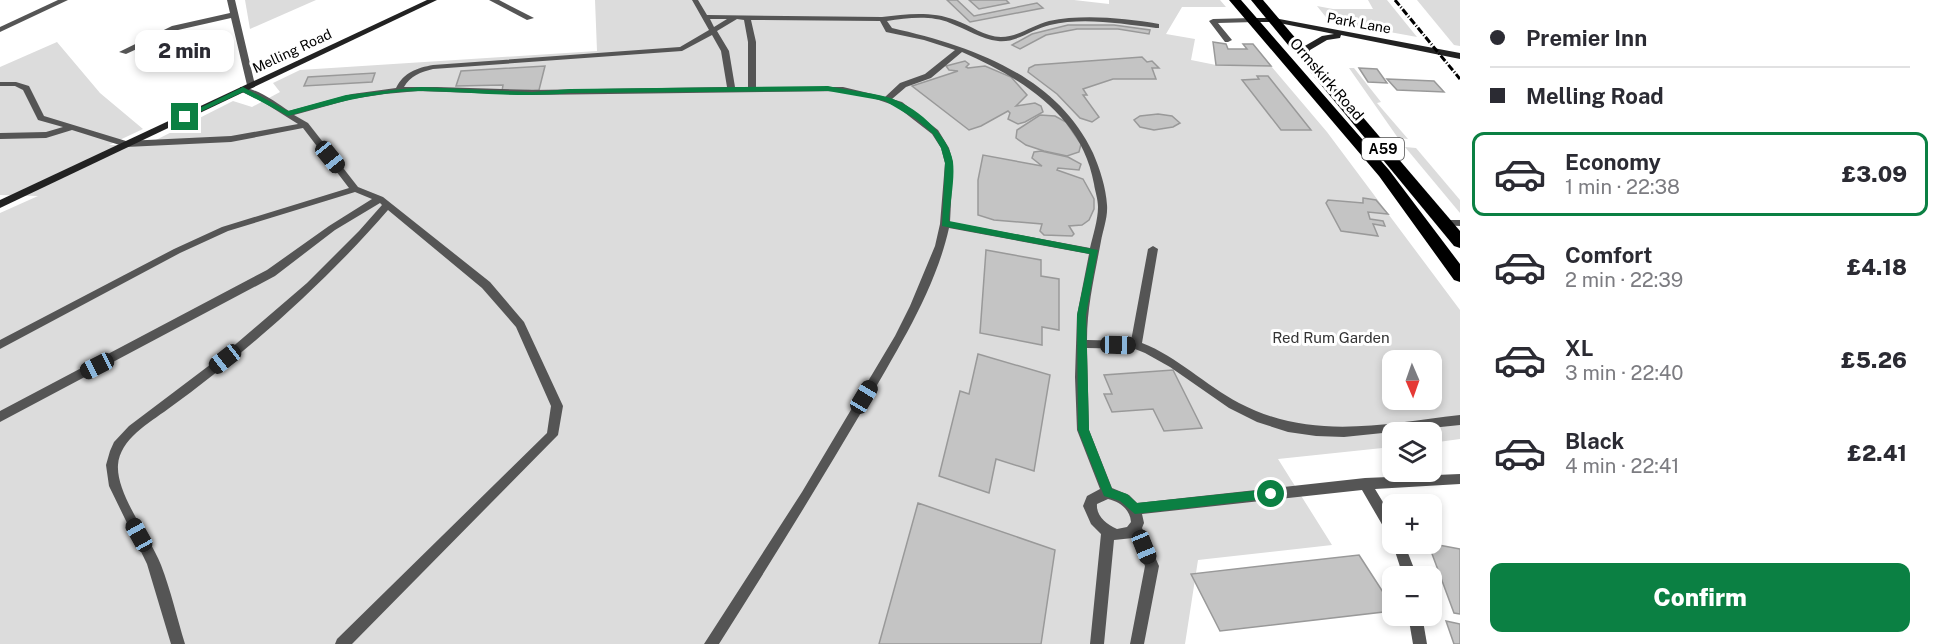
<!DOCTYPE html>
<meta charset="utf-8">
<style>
body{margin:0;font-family:"Public Sans",sans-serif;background:#f7f7f7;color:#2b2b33;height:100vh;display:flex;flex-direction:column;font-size:22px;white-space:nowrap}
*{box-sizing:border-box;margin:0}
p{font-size:20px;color:#7c7c81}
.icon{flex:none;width:33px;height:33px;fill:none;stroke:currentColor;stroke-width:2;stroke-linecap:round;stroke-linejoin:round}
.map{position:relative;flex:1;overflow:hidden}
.sheet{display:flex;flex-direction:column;background:#fff;width:480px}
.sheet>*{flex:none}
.hud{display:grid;align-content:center;height:132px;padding:0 30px;background:#fff}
.needle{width:39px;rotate:178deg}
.buttons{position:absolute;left:1382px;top:350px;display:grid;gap:12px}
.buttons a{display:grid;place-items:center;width:60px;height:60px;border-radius:12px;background:#fff;box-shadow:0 3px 9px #0003;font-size:30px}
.end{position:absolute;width:27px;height:27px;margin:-14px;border:8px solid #0b8043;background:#fff;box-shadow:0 0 0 3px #fff}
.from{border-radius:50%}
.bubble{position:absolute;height:42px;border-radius:12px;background:#fff;box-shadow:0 3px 9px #0003;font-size:20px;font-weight:800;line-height:42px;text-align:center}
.car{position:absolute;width:18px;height:36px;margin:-18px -9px;border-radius:8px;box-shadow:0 0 4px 2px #0007;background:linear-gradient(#222 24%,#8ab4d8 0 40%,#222 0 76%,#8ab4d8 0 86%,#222 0)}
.hud b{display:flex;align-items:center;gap:21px;height:57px;font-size:22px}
.hud b+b{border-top:2px solid #e1e1e2}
.hud i{width:15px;height:15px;background:#2b2b33}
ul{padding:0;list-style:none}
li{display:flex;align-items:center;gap:18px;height:84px;margin:0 12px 9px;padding:0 18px;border:3px solid transparent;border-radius:12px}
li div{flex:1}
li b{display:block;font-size:22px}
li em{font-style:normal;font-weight:800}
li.selected{border-color:#0b8043}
li>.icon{width:54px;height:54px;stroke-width:1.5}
.cta{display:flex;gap:12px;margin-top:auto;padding:12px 30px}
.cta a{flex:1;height:69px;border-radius:12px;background:#0b8043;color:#fff;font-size:24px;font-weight:800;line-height:69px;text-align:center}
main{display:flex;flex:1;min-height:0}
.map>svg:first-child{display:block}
.green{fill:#dcdcdc;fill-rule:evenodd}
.building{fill:#c4c4c4;stroke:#999;stroke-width:1.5}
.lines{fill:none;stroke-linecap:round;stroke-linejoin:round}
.lane{fill:#555;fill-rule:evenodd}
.street{fill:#555;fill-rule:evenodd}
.secondary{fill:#222;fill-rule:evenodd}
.highway{fill:#000;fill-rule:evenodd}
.rail{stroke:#000;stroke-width:3;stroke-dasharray:7 2 1 2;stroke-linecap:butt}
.route{fill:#0b8043}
.labels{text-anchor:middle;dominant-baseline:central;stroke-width:6;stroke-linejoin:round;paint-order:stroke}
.far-street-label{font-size:14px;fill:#000;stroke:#fff}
.shield{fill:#fff;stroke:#4c4c4c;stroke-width:1.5}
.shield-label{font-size:14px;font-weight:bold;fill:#000}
.street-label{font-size:15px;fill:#000;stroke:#fff}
.park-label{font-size:15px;fill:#333;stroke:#fff}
</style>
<main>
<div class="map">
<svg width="1460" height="644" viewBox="0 0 1460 644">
<rect width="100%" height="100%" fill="#fff"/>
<g class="green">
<path d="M 245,0 L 316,0 L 250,29 Z"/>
<path d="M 595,0 L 1074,0 L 1109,4 L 1109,0 L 1220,0 L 1226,7 L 1182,7 L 1166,34 L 1195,39 L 1191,60 L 1216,65 L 1271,66 L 1327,132 L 1460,310 L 1460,439 L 1431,443 L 1431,432 L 1392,432 L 1392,447 L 1278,459 L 1332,545 L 1198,560 L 1185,644 L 0,644 L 0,213 L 38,196 L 0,195 L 0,67 L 57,42 L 100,93 L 143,129 L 109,145 L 146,145 L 233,101 L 252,107 L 280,92 L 273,83 L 300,70 L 597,51 ZM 1392,360 L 1431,360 L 1431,399 L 1392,399 Z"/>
<path d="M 1368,0 L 1387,0 L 1417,37 L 1329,21 L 1317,6 L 1333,9 L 1373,9 Z"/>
<path d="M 1417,0 L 1460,0 L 1460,46 L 1454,45 Z"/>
<path d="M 1349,68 L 1354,68 L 1381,102 L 1377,103 L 1408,139 L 1398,138 Z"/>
<path d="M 1405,147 L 1416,148 L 1460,200 L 1460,213 Z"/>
</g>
<g class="building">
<path d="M 947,0 L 957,0 L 974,16 L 1037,3 L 1043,8 L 970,22 Z"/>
<path d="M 969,0 L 1006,0 L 1009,3 L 979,9 Z"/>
<path d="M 1068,25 L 1114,25 L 1150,30 L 1149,34 L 1118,29 L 1077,29 L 1046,35 L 1020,49 L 1012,45 L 1032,34 Z"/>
<path d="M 1213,42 L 1226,44 L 1228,49 L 1247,49 L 1243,44 L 1253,44 L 1271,66 L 1216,65 Z"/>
<path d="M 1142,57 L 1147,62 L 1152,61 L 1159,68 L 1152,68 L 1156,79 L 1113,79 L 1083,89 L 1087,95 L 1083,95 L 1099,117 L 1092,122 L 1080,118 L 1057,94 L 1028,72 L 1029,68 L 1035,65 Z"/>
<path d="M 965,61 L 969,64 L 966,67 L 968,68 L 985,66 L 1011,77 L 1027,95 L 1016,106 L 1035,103 L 1041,106 L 1043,112 L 1025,122 L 1018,124 L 1008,119 L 1010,113 L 1008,111 L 981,126 L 969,130 L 912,86 L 958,71 L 949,70 L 946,66 Z"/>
<path d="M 545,66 L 539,90 L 502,91 L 503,85 L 456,86 L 461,71 Z"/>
<path d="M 1359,68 L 1377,69 L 1387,83 L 1368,82 Z"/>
<path d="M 375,73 L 372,82 L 304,86 L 308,77 Z"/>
<path d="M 1257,76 L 1268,76 L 1311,130 L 1281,130 L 1242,80 L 1259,79 Z"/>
<path d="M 1387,79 L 1434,81 L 1444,92 L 1397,90 Z"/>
<path d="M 1158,114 L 1172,116 L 1180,123 L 1173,127 L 1154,130 L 1140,127 L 1134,120 L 1140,116 Z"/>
<path d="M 1040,115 L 1055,116 L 1066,122 L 1081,144 L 1079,152 L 1067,156 L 1044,151 L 1026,145 L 1016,138 L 1017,130 Z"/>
<path d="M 1034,152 L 1041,151 L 1068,157 L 1081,164 L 1079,170 L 1058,168 L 1057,170 L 1083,179 L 1094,199 L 1094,209 L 1089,220 L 1082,225 L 1069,226 L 1074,234 L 1072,236 L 1044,235 L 1040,231 L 1042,224 L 994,220 L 978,215 L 978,180 L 983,155 L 1042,166 L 1032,158 Z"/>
<path d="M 1363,198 L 1376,200 L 1388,214 L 1368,212 L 1370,219 L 1383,221 L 1385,226 L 1373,224 L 1378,236 L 1341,231 L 1326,203 L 1328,200 L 1363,203 Z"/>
<path d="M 986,250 L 1041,260 L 1041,276 L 1059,279 L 1059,330 L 1042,327 L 1042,345 L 980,333 Z"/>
<path d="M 978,354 L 1050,375 L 1034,471 L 996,459 L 989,493 L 939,476 L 960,391 L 969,394 Z"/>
<path d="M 1173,370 L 1202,428 L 1164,431 L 1153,409 L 1112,412 L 1104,394 L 1112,394 L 1104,375 Z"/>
<path d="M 918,503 L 1055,550 L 1041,644 L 879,644 Z"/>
<path d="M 1428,543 L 1460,549 L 1460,614 L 1454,613 Z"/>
<path d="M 1359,555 L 1392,606 L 1392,611 L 1220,631 L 1191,574 Z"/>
<path d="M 1446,621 L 1460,624 L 1460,644 L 1454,644 Z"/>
</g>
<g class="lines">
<g class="lane">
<path d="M 692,0 L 698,0 L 707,15 L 882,17 C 906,14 932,11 955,20 C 970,25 985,37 1001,37 C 1018,37 1033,25 1049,21 C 1083,14 1124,18 1159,24 L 1159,28 L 1156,28 C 1122,24 1084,17 1050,25 C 1032,29 1017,43 998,41 C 981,39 966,29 950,23 C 931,15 907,18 887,21 L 892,28 C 971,46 1056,75 1093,153 C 1100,169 1106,188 1107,205 C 1108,217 1103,230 1101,241 C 1095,274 1087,306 1087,340 L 1131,341 L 1148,249 L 1153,246 L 1158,249 L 1142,343 C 1178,357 1205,385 1239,403 C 1312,441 1383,424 1460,415 L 1460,425 L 1344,437 L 1316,436 L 1288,432 L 1257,422 L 1229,408 L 1170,367 L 1145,353 L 1135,349 L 1087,348 L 1089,430 L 1112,488 L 1129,495 L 1137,503 L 1365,478 L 1460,474 L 1460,484 L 1375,489 L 1392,517 L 1392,535 L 1387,533 L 1362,490 L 1142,514 L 1144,523 L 1142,528 L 1159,566 L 1144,644 L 1130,644 L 1145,566 L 1133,538 L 1114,540 L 1104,644 L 1090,644 L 1101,534 L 1091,524 L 1083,506 L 1087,496 L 1100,489 L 1077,430 L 1075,377 L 1077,315 L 1089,254 L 949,228 C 935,291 897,350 865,406 C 818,486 769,565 719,644 L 704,644 L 802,492 L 895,336 L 910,306 L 935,246 L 940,224 L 945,163 L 941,148 L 932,134 L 896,106 L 870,97 L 843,91 L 532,95 L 418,91 L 385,94 L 352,99 L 294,115 L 308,123 L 358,187 L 383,197 L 490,282 L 524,322 L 563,406 L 558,435 L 352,644 L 335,644 L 337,639 L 547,433 L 551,406 L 516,327 L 482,288 L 388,210 C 323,285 248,351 168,409 C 149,423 120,439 118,465 C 116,494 150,537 161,565 C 171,591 177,618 185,644 L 171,644 L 147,564 L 109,486 L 106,465 L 110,451 L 114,442 L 129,426 L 223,355 L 307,283 L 359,231 L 382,205 L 380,203 L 335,230 L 275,276 L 0,422 L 0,411 L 267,270 L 329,226 L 372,199 L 355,192 L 228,231 L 180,253 L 0,349 L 0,340 L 174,249 L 222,227 L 349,188 L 303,128 L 231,142 L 126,147 L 72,130 L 46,138 L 0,139 L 0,133 L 46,132 L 63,127 L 38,120 L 23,90 L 15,86 L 0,86 L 0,82 L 16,82 L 29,86 L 44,116 L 126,141 L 231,136 L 298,124 L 263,102 L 240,91 L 240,87 C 255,87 277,103 289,111 L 352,94 L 396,88 C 404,72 417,68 433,65 L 680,47 L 709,30 ZM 710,19 L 727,19 L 714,27 ZM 737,19 L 744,20 L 748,42 L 748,87 L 735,87 L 729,51 L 717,31 ZM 751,20 L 880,21 L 886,32 L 924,40 L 955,50 L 925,74 L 900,83 L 885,97 L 843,87 L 756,87 L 756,42 ZM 712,35 L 721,51 L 727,87 L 532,90 L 437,87 L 404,87 C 410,76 421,72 433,69 L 682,51 ZM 962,52 C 1021,78 1082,115 1094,184 C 1095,191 1098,199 1098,207 C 1098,220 1093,235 1090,248 L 950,222 L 953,163 L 949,148 L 938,130 L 902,102 L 892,99 L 906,87 L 931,78 ZM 1108,499 C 1120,502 1130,509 1131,522 L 1127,527 L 1117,529 C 1106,524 1096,516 1097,504 Z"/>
<path d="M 1252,18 L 1255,18 L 1255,22 L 1218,23 L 1232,40 L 1228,42 L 1225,42 L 1209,21 L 1213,19 Z"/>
<path d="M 1444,220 L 1460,220 L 1460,226 L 1441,225 L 1439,223 L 1441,221 Z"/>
<path d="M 1392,542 L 1404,543 L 1417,576 L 1403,576 Z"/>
<path d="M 1408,615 L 1422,615 L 1427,644 L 1413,644 Z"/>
</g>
<g class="street">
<path d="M 58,0 L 68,0 L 0,32 L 0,27 Z"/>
<path d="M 227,0 L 235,0 L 255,85 L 254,87 L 251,88 L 247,85 L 231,18 L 178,30 L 126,54 L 119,52 L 172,26 L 230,13 Z"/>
<path d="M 489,0 L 499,0 L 534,18 L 527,20 Z"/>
</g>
<g class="secondary">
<path d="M 427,0 L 437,0 L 0,208 L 0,200 Z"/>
<path d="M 1249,18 L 1274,18 L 1460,53 L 1460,59 L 1341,35 L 1340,38 L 1327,40 L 1310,50 L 1309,57 L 1305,60 L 1301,57 L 1303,47 L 1322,36 L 1334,34 L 1274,22 L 1252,22 L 1248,20 Z"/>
</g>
<g class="highway">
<path d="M 1229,0 L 1241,0 L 1389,170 L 1460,264 L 1460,282 L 1454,280 L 1379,176 Z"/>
<path d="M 1251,0 L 1263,0 L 1460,231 L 1460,248 L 1454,246 Z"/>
</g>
<path class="rail" d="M 1395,0 L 1460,79"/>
</g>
<path class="route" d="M 828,86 C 847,90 868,92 887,97 C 913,104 949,134 953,162 C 955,180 950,202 949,221 L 1098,250 L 1086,315 L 1089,430 L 1112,489 L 1127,494 L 1137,503 L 1271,489 L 1277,494 L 1275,498 L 1135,514 L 1120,501 L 1104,496 L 1078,430 L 1077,315 L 1090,254 L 942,226 L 945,163 L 941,148 L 933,134 L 917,120 L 885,101 L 828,91 L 570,93 C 521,98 473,92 423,91 C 377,91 332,104 288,116 L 243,92 L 187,118 L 181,117 L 243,87 L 288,111 L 346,95 L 421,87 L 532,92 L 570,89 Z"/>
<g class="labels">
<g class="far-street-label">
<text transform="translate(1359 23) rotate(10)">Park Lane</text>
<text transform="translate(292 51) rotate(-25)">Melling Road</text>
</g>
<rect class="shield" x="1362" y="138" width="42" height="22" rx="4.5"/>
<g class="shield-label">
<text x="1383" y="149">A59</text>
</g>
<g class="street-label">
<text transform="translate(1327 79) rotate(49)">Ormskirk Road</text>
</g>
<g class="park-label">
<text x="1331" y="337">Red Rum Garden</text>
</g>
</g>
</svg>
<div class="buttons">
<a><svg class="needle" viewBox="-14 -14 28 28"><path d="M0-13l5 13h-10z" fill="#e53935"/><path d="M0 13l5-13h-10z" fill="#7c7c81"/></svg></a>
<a><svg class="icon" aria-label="layers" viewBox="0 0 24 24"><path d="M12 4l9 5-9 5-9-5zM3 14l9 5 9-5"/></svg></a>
<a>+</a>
<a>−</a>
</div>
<i class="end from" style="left:1271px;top:494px"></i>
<i class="end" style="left:185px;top:117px"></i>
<div class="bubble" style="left:135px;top:30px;width:99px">2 min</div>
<i class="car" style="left:330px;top:157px;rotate:141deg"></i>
<i class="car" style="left:1118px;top:345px;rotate:91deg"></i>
<i class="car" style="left:225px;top:359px;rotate:232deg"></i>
<i class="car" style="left:97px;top:366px;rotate:243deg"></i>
<i class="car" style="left:864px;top:397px;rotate:31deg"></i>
<i class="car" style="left:139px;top:535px;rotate:331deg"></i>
<i class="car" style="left:1144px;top:547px;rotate:158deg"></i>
</div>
<section class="sheet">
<div class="hud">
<b><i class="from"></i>Premier Inn</b>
<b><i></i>Melling Road</b>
</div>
<ul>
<li class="selected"><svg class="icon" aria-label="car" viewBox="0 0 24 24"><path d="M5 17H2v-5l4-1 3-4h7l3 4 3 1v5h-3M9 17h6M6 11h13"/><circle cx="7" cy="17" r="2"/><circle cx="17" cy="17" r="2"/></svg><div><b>Economy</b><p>1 min · 22:38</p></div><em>£3.09</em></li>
<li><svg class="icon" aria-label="car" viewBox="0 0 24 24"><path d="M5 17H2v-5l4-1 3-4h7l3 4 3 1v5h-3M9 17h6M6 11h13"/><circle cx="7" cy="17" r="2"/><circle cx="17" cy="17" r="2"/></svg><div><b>Comfort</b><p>2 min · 22:39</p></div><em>£4.18</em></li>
<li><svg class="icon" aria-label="car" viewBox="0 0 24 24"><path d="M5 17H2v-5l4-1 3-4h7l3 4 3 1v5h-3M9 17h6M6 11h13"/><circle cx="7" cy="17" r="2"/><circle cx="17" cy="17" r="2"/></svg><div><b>XL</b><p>3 min · 22:40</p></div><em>£5.26</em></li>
<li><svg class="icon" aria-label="car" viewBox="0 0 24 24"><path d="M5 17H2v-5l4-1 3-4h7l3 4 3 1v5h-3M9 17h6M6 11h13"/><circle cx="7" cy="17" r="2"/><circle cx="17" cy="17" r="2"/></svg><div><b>Black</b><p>4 min · 22:41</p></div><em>£2.41</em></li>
</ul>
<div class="cta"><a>Confirm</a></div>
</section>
</main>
